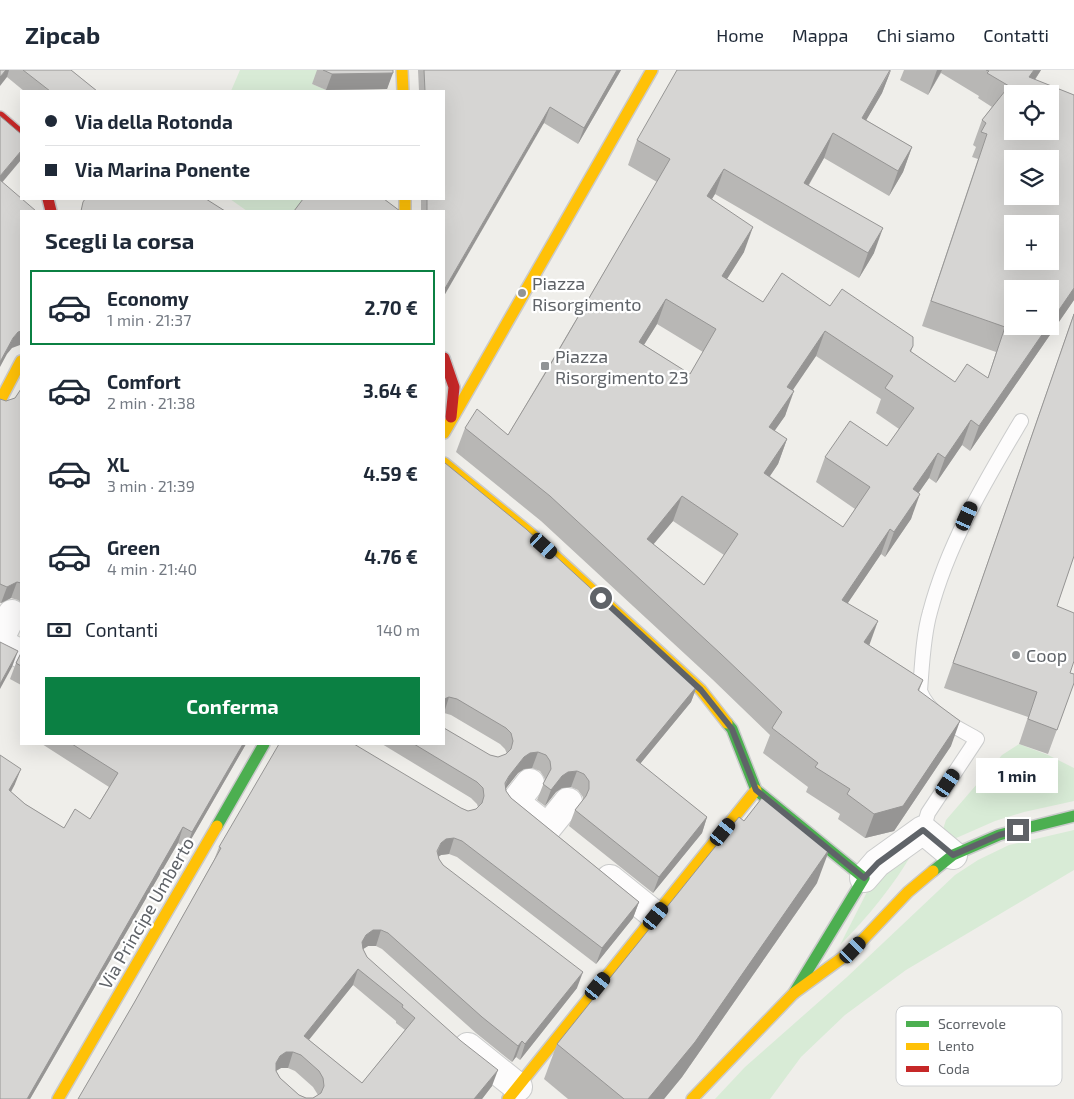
<!DOCTYPE html>
<html lang="it">
<meta charset="utf-8">
<style>
body{margin:0;font-family:"Exo 2",sans-serif;background:#f6f6f7;color:#1f2937;height:100vh;display:flex;flex-direction:column;font-size:19px;white-space:nowrap}
*{box-sizing:border-box;margin:0}
p{font-size:16px;color:#747a83}
.icon{flex:none;width:28px;height:28px;fill:none;stroke:currentColor;stroke-width:2;stroke-linecap:round;stroke-linejoin:round}
.map{position:relative;flex:1;overflow:hidden}
.panel{position:absolute;left:20px;top:140px;width:425px;height:535px;display:flex;flex-direction:column;background:#fff;border-radius:0px;box-shadow:0 5px 20px #0002}
.panel>*{flex:none}
.hud{position:absolute;left:20px;top:20px;width:425px;height:110px;border-radius:0px;box-shadow:0 5px 20px #0002;display:grid;align-content:center;height:110px;padding:0 25px;background:#fff}
.fabs{position:absolute;left:1004px;top:15px;display:grid;gap:10px}
.fabs a{display:grid;place-items:center;width:55px;height:55px;border-radius:0px;background:#fff;box-shadow:0 5px 20px #0002;font-size:25px}
.end{position:absolute;width:22px;height:22px;margin:-11px;border:6px solid #5f6368;background:#fff;box-shadow:0 0 0 2px #fff}
.from{border-radius:50%}
.bubble{position:absolute;height:35px;border-radius:0px;background:#fff;box-shadow:0 5px 20px #0002;font-size:16px;font-weight:700;line-height:35px;text-align:center}
.car{position:absolute;width:15px;height:30px;margin:-15px -8px;border-radius:6px;box-shadow:0 0 4px 1px #0007;background:linear-gradient(#222 24%,#8ab4d8 0 40%,#222 0 76%,#8ab4d8 0 86%,#222 0)}
.hud b{display:flex;align-items:center;gap:18px;height:48px;font-size:19px}
.hud b+b{border-top:1px solid #e0e1e3}
.hud i{width:12px;height:12px;background:#1f2937}
ul{padding:0;list-style:none}
li{display:flex;align-items:center;gap:15px;height:75px;margin:0 10px 8px;padding:0 15px;border:2px solid transparent;border-radius:0px}
li div{flex:1}
li b{display:block;font-size:19px}
li em{font-style:normal;font-weight:700}
li.selected{border-color:#0b8043}
li>.icon{width:45px;height:45px;stroke-width:1.5}
h2{padding:0 25px;font-size:22px;line-height:60px}
.pay{display:flex;align-items:center;gap:12px;height:55px;padding:0 25px;font-size:19px}
.pay p{margin-inline-start:auto}
.primary-button{display:flex;gap:10px;margin-top:auto;padding:10px 25px}
.primary-button a{flex:1;height:58px;border-radius:0px;background:#0b8043;color:#fff;font-size:20px;font-weight:700;line-height:58px;text-align:center}
header{display:flex;align-items:center;gap:30px;box-sizing:border-box;height:70px;padding:0 25px;background:#fff;border-bottom:1px solid #e0e1e3}
header strong{font-size:24px}
nav{display:flex;gap:28px;margin-inline-start:auto;font-size:18px}
.map>svg:first-child{display:block}
.green{fill:#d8ebd6}
.lines{fill:none;stroke-linecap:round;stroke-linejoin:round}
.lane-casing{stroke:#cbcccc;stroke-width:16}
.street-casing{stroke:#cbcccc;stroke-width:30}
.fast-casing{stroke:#cacacb;stroke-width:14}
.slow-casing{stroke:#cacacb;stroke-width:14}
.jam-casing{stroke:#cacacb;stroke-width:14}
.lane{stroke:#fdfcfc;stroke-width:14}
.street{stroke:#fdfcfc;stroke-width:28}
.fast{stroke:#4caf50;stroke-width:11}
.slow{stroke:#ffc107;stroke-width:11}
.jam{stroke:#c62828;stroke-width:11}
.wall{fill:#b8b7b5;fill-rule:evenodd}
.shaded-wall{fill:#969594}
.building{fill:#d6d5d3;stroke:#969594;fill-rule:evenodd}
.route{stroke:#5f6368;stroke-width:6}
.poi-dot{fill:#919496;stroke:#fff;stroke-width:2}
.labels{text-anchor:middle;dominant-baseline:central;stroke-width:4.5;stroke-linejoin:round;paint-order:stroke}
.poi-label{font-size:18px;fill:#5f6368;stroke:#fff;text-anchor:start}
.street-label{font-size:18px;fill:#5f6368;stroke:#fff}
.key{fill:#fff;stroke:#cfd0d2;stroke-width:1}
.key-label{font-size:14px;fill:#5f6368}
</style>
<header>
<strong>Zipcab</strong>
<nav><a>Home</a><a>Mappa</a><a>Chi siamo</a><a>Contatti</a></nav>
</header>
<div class="map">
<svg width="1074" height="1029" viewBox="0 0 1074 1029">
<rect width="100%" height="100%" fill="#efeeea"/>
<g class="green">
<path d="M 240,0 L 319,0 L 312,14 L 326,20 L 231,21 Z"/>
<path d="M 230,129 L 308,129 L 299,141 L 247,141 Z"/>
<path d="M 1019,674 L 1048,685 L 1074,698 L 1074,731 L 1024,742 L 995,751 L 954,769 L 948,767 L 943,759 L 946,750 L 1002,685 Z"/>
<path d="M 1074,760 L 1074,800 L 906,900 L 845,945 L 801,987 L 770,1029 L 715,1029 L 745,997 L 847,907 L 955,805 L 978,790 L 1009,775 Z"/>
<path d="M 913,782 C 894,815 867,848 840,875 L 870,816 Z"/>
</g>
<g class="lines">
<g class="lane-casing">
<path id="lane" d="M 923,760 L 928,743 L 977,669 C 956,657 929,645 920,621 C 922,596 923,566 930,542 C 948,473 985,412 1021,351"/>
</g>
<g class="street-casing">
<g id="street">
<path d="M 0,569 L 12,544"/>
<path d="M 0,573 L 21,584"/>
<path d="M 530,713 L 515,732 L 544,755"/>
<path d="M 547,758 L 568,732"/>
<path d="M 864,808 L 877,793 L 923,760 L 953,785"/>
<path d="M 610,809 L 656,846"/>
<path d="M 468,977 L 518,1017"/>
</g>
</g>
<g class="fast-casing">
<g id="fast">
<path d="M 727,653 L 732,659 L 756,720 L 864,808 L 794,923"/>
<path d="M 217,756 L 264,674"/>
<path d="M 933,801 L 953,785 L 999,765 L 1074,746"/>
</g>
</g>
<g class="slow-casing">
<g id="slow">
<path d="M 402,0 L 403,21"/>
<path d="M 405,129 L 405,141"/>
<path d="M 0,331 L 21,291"/>
<path d="M 444,363 L 652,0"/>
<path d="M 444,393 L 530,463 L 701,620 L 727,653"/>
<path d="M 58,1029 L 217,756"/>
<path d="M 508,1029 L 756,720"/>
<path d="M 692,1029 L 794,923 L 853,880 L 908,822 L 933,801"/>
</g>
</g>
<g class="jam-casing">
<g id="jam">
<path d="M 0,47 L 21,65"/>
<path d="M 48,129 L 51,141"/>
<path d="M 444,288 L 454,317 L 451,347"/>
</g>
</g>
<use href="#lane" class="lane"/>
<use href="#street" class="street"/>
<use href="#fast" class="fast"/>
<use href="#slow" class="slow"/>
<use href="#jam" class="jam"/>
</g>
<g class="wall">
<path d="M 0,0 L 71,0 L 97,21 L 24,21 L 7,7 Z"/>
<path d="M 317,0 L 393,0 L 387,19 L 326,20 L 312,14 Z"/>
<path d="M 418,0 L 621,0 L 578,74 L 544,53 L 444,141 L 421,141 L 421,129 L 444,129 L 444,21 L 419,21 Z"/>
<path d="M 891,0 L 882,23 L 866,50 L 912,77 L 903,102 L 889,126 L 824,88 L 809,115 L 874,183 L 859,208 L 715,124 L 712,129 L 744,182 L 727,209 L 763,232 L 830,236 L 913,276 L 911,282 L 955,312 L 988,308 L 996,282 L 922,256 L 978,89 L 972,87 L 976,77 L 973,75 L 982,50 L 992,37 L 978,28 L 979,26 L 941,3 L 928,25 L 900,10 L 904,0 L 1041,0 L 1035,10 L 1074,25 L 1074,230 L 970,381 L 962,375 L 936,413 L 929,408 L 918,423 L 911,449 L 885,487 L 881,484 L 847,534 L 869,575 L 923,610 L 919,621 L 951,676 L 894,761 L 865,768 L 838,749 L 840,744 L 806,722 L 808,717 L 763,683 L 770,665 L 712,609 L 541,451 L 456,382 L 465,358 L 508,365 L 657,112 L 628,95 L 637,70 ZM 657,254 L 703,282 L 690,304 L 644,275 ZM 816,286 L 881,329 L 876,343 L 899,359 L 887,376 L 825,387 L 816,412 L 855,439 L 843,457 L 770,406 L 778,394 L 787,369 L 774,361 L 785,346 L 792,320 ZM 673,451 L 724,485 L 704,515 L 653,474 Z"/>
<path d="M 1074,243 L 1074,486 L 1057,536 L 1070,603 L 1074,613 L 1048,684 L 1019,674 L 1028,647 L 944,618 Z"/>
<path d="M 21,319 L 21,532 L 18,530 L 11,528 L 1,533 L 0,533 L 0,329 L 6,331 L 15,328 Z"/>
<path d="M 444,394 L 697,616 L 691,632 L 640,694 L 707,747 L 702,763 L 653,823 L 569,756 L 575,740 L 583,730 L 583,727 L 578,720 L 571,717 L 562,718 L 556,722 L 545,736 L 537,730 L 545,710 L 544,707 L 540,701 L 532,698 L 524,699 L 518,703 L 506,718 L 506,721 L 511,728 L 639,832 L 633,848 L 596,894 L 457,787 L 449,784 L 441,785 L 438,787 L 439,789 L 443,795 L 577,918 L 520,990 L 516,987 L 512,992 L 476,963 L 382,879 L 376,876 L 368,876 L 363,879 L 367,887 L 492,1016 L 482,1029 L 78,1029 L 134,933 L 214,790 L 219,777 L 461,738 L 468,741 L 476,739 L 478,737 L 477,734 L 471,728 L 382,674 L 444,674 L 498,687 L 507,684 L 505,679 L 500,674 L 451,645 L 444,643 ZM 353,915 L 396,951 L 396,953 L 405,960 L 362,1013 L 309,970 ZM 281,998 L 288,998 L 295,1001 L 313,1017 L 318,1025 L 313,1028 L 306,1028 L 299,1025 L 280,1008 L 276,1001 Z"/>
<path d="M 21,583 L 21,615 L 10,609 L 16,593 Z"/>
<path d="M 42,674 L 246,674 L 186,778 L 178,773 L 30,1029 L 0,685 L 15,714 L 11,722 L 25,734 L 64,758 L 90,749 L 109,717 Z"/>
<path d="M 817,813 L 682,1007 L 664,1029 L 568,1029 L 544,1009 L 557,974 Z"/>
</g>
<g class="shaded-wall">
<path d="M 6,0 L 9,0 L 7,7 L 0,16 L 0,7 Z"/>
<path d="M 617,0 L 621,0 L 578,74 L 584,58 Z"/>
<path d="M 891,0 L 882,23 L 853,73 L 862,48 Z"/>
<path d="M 937,0 L 942,0 L 928,25 Z"/>
<path d="M 1034,0 L 1041,0 L 1025,24 L 1029,7 Z"/>
<path d="M 393,3 L 387,19 L 326,20 L 332,4 Z"/>
<path d="M 550,37 L 544,53 L 444,226 L 444,220 Z"/>
<path d="M 833,63 L 824,88 L 795,138 L 804,113 Z"/>
<path d="M 912,77 L 903,102 L 889,126 L 898,101 Z"/>
<path d="M 21,81 L 21,90 L 0,115 L 0,106 Z"/>
<path d="M 724,99 L 715,124 L 698,151 L 707,126 Z"/>
<path d="M 753,157 L 744,182 L 713,231 L 722,206 Z"/>
<path d="M 883,158 L 874,183 L 859,208 L 868,183 Z"/>
<path d="M 1074,218 L 1074,230 L 970,381 L 979,356 L 1048,256 L 1050,256 L 1050,253 Z"/>
<path d="M 666,229 L 657,254 L 630,297 L 639,272 Z"/>
<path d="M 21,261 L 21,272 L 20,275 L 12,278 L 7,284 L 0,297 L 0,292 L 13,268 L 18,262 Z"/>
<path d="M 825,261 L 816,286 L 778,342 L 787,317 Z"/>
<path d="M 794,321 L 785,346 L 760,382 L 769,357 Z"/>
<path d="M 971,350 L 962,375 L 936,413 L 945,388 Z"/>
<path d="M 787,369 L 778,394 L 755,428 L 764,403 Z"/>
<path d="M 938,383 L 929,408 L 904,444 L 913,419 Z"/>
<path d="M 920,424 L 911,449 L 885,487 L 894,462 Z"/>
<path d="M 682,426 L 673,451 L 637,494 L 647,469 Z"/>
<path d="M 890,459 L 881,484 L 833,555 L 842,530 Z"/>
<path d="M 17,512 L 11,528 L 1,533 L 7,517 Z"/>
<path d="M 878,551 L 869,576 L 864,572 Z"/>
<path d="M 18,581 L 12,597 L 0,619 L 0,614 Z"/>
<path d="M 697,616 L 691,632 L 630,706 L 636,690 Z"/>
<path d="M 449,627 L 444,643 L 444,629 Z"/>
<path d="M 960,651 L 951,676 L 894,761 L 865,768 L 874,744 Z"/>
<path d="M 243,674 L 246,674 L 186,778 L 192,762 Z"/>
<path d="M 538,682 L 532,698 L 524,699 L 518,703 L 503,722 L 500,729 L 509,706 L 524,687 L 530,683 Z"/>
<path d="M 21,699 L 15,714 L 3,736 L 9,720 Z"/>
<path d="M 577,701 L 571,717 L 562,718 L 556,722 L 545,736 L 551,720 L 562,706 L 568,702 Z"/>
<path d="M 707,747 L 702,763 L 653,823 L 659,807 Z"/>
<path d="M 183,757 L 178,773 L 30,1029 L 27,1029 Z"/>
<path d="M 454,768 L 449,784 L 441,785 L 435,789 L 432,797 L 441,773 L 446,769 Z"/>
<path d="M 830,778 L 817,813 L 682,1007 L 664,1029 L 648,1029 Z"/>
<path d="M 639,832 L 633,848 L 596,894 L 602,878 Z"/>
<path d="M 373,860 L 381,860 L 376,876 L 368,876 L 360,881 L 362,872 L 366,865 Z"/>
<path d="M 358,899 L 353,915 L 299,982 L 304,966 Z"/>
<path d="M 583,902 L 577,918 L 520,990 L 525,974 Z"/>
<path d="M 522,971 L 516,987 L 512,992 L 518,976 Z"/>
<path d="M 286,982 L 293,982 L 288,998 L 281,998 L 274,1002 L 276,993 L 280,986 Z"/>
<path d="M 498,1000 L 492,1016 L 482,1029 L 474,1029 Z"/>
</g>
<g class="building">
<path d="M 0,0 L 6,0 L 0,7 Z"/>
<path d="M 23,0 L 71,0 L 97,21 L 50,21 Z"/>
<path d="M 323,0 L 393,0 L 393,3 L 332,4 Z"/>
<path d="M 424,0 L 617,0 L 584,58 L 550,37 L 444,220 L 444,141 L 427,141 L 427,129 L 444,129 L 444,21 L 425,21 Z"/>
<path d="M 677,0 L 890,0 L 862,48 L 912,77 L 898,101 L 833,63 L 804,113 L 883,158 L 868,183 L 724,99 L 707,126 L 753,157 L 722,206 L 763,232 L 782,203 L 830,236 L 842,219 L 913,267 L 913,276 L 910,281 L 955,312 L 967,294 L 988,308 L 1005,257 L 931,231 L 987,64 L 981,62 L 986,53 L 982,50 L 1009,16 L 987,3 L 989,1 L 986,0 L 1034,0 L 1029,7 L 1074,25 L 1074,218 L 1050,253 L 1050,219 L 1012,219 L 1012,256 L 1048,256 L 979,356 L 971,350 L 945,388 L 938,383 L 913,419 L 920,424 L 894,462 L 890,459 L 842,530 L 878,551 L 864,572 L 923,610 L 918,620 L 960,651 L 903,736 L 874,744 L 847,724 L 850,719 L 815,697 L 818,693 L 772,658 L 782,642 L 721,584 L 550,426 L 465,358 L 477,339 L 508,365 L 546,302 L 670,89 L 637,70 ZM 1012,24 L 1050,24 L 1050,61 L 1012,61 ZM 1012,89 L 1050,89 L 1050,126 L 1012,126 ZM 1012,154 L 1050,154 L 1050,191 L 1012,191 ZM 666,229 L 716,259 L 690,304 L 639,272 ZM 825,261 L 893,306 L 885,318 L 914,338 L 887,376 L 850,351 L 825,387 L 870,417 L 843,457 L 764,403 L 787,369 L 769,357 L 794,321 L 787,317 ZM 682,426 L 738,464 L 704,515 L 647,469 Z"/>
<path d="M 0,46 L 21,64 L 21,81 L 0,106 Z"/>
<path d="M 0,110 L 36,141 L 21,141 L 21,261 L 18,262 L 13,268 L 0,292 Z"/>
<path d="M 85,129 L 206,129 L 225,141 L 81,141 L 83,132 Z"/>
<path d="M 303,129 L 384,129 L 400,141 L 294,141 Z"/>
<path d="M 1074,244 L 1074,486 L 1057,536 L 1074,543 L 1074,591 L 1070,603 L 1074,604 L 1074,613 L 1057,660 L 1028,649 L 1037,622 L 953,593 Z"/>
<path d="M 21,319 L 21,513 L 17,512 L 7,517 L 0,514 L 0,329 L 6,331 L 15,328 Z"/>
<path d="M 445,393 L 526,459 L 697,616 L 636,690 L 707,747 L 659,807 L 575,740 L 586,726 L 589,719 L 589,711 L 584,704 L 577,701 L 568,702 L 562,706 L 551,720 L 543,714 L 551,699 L 550,691 L 546,685 L 538,682 L 530,683 L 524,687 L 509,706 L 505,713 L 506,721 L 511,728 L 639,832 L 602,878 L 462,771 L 454,768 L 446,769 L 441,773 L 437,781 L 439,789 L 443,795 L 583,902 L 525,974 L 522,971 L 518,976 L 482,947 L 388,863 L 381,860 L 373,860 L 366,865 L 362,872 L 363,879 L 367,887 L 461,971 L 498,1000 L 474,1029 L 78,1029 L 134,933 L 221,778 L 219,777 L 279,674 L 354,674 L 461,738 L 468,741 L 476,739 L 482,733 L 484,726 L 483,718 L 477,712 L 414,674 L 444,674 L 444,658 L 490,685 L 498,687 L 506,684 L 511,679 L 513,671 L 511,663 L 506,658 L 457,629 L 449,627 L 444,629 L 444,394 ZM 358,899 L 403,935 L 402,937 L 415,948 L 362,1013 L 304,966 ZM 286,982 L 293,982 L 301,985 L 319,1001 L 323,1008 L 324,1016 L 321,1023 L 313,1028 L 306,1028 L 299,1025 L 280,1008 L 276,1001 L 276,993 L 280,986 Z"/>
<path d="M 0,572 L 18,581 L 0,614 Z"/>
<path d="M 21,583 L 21,596 L 16,593 Z"/>
<path d="M 72,674 L 243,674 L 192,762 L 183,757 L 27,1029 L 0,1029 L 0,685 L 21,699 L 9,720 L 25,734 L 64,758 L 75,739 L 90,749 L 118,703 Z"/>
<path d="M 765,724 L 830,778 L 695,972 L 648,1029 L 624,1029 L 557,974 L 739,747 L 744,751 Z"/>
</g>
<g class="lines">
<path class="route" d="M 601,528 L 701,620 L 732,659 L 756,720 L 864,808 L 878,793 L 923,760 L 953,785 L 999,765 L 1018,760"/>
</g>
<g class="poi-dot">
<circle cx="522" cy="223" r="5"/>
<rect x="540" y="291" width="10" height="10" rx="2.5"/>
<circle cx="1016" cy="585" r="5"/>
</g>
<g class="labels">
<g class="poi-label">
<text x="532" y="213">Piazza<tspan x="532" dy="21">Risorgimento</tspan></text>
<text x="555" y="286">Piazza<tspan x="555" dy="21">Risorgimento 23</tspan></text>
<text x="1026" y="585">Coop</text>
</g>
<g class="street-label">
<text transform="translate(146 843) rotate(-60)">Via Principe Umberto</text>
</g>
</g>
<rect x="896" y="936" width="166" height="80" rx="8" class="key"/>
<rect x="906" y="951" width="23" height="6" fill="#4caf50"/>
<rect x="906" y="973" width="23" height="7" fill="#ffc107"/>
<rect x="906" y="996" width="23" height="6" fill="#c62828"/>
<g class="key-label">
<text x="938" y="959">Scorrevole</text>
<text x="938" y="981">Lento</text>
<text x="938" y="1004">Coda</text>
</g>
</svg>
<div class="fabs">
<a><svg class="icon" aria-label="locate" viewBox="0 0 24 24"><circle cx="12" cy="12" r="6"/><path d="M12 2v4M12 18v4M2 12h4M18 12h4"/></svg></a>
<a><svg class="icon" aria-label="layers" viewBox="0 0 24 24"><path d="M12 4l9 5-9 5-9-5zM3 14l9 5 9-5"/></svg></a>
<a>+</a>
<a>−</a>
</div>
<i class="end from" style="left:601px;top:528px"></i>
<i class="end" style="left:1018px;top:760px"></i>
<div class="bubble" style="left:976px;top:688px;width:82px">1 min</div>
<i class="car" style="left:967px;top:446px;rotate:24deg"></i>
<i class="car" style="left:544px;top:476px;rotate:132deg"></i>
<i class="car" style="left:948px;top:713px;rotate:34deg"></i>
<i class="car" style="left:723px;top:762px;rotate:39deg"></i>
<i class="car" style="left:656px;top:846px;rotate:39deg"></i>
<i class="car" style="left:853px;top:880px;rotate:44deg"></i>
<i class="car" style="left:598px;top:916px;rotate:39deg"></i>
<div class="hud">
<b><i class="from"></i>Via della Rotonda</b>
<b><i></i>Via Marina Ponente</b>
</div>
<section class="panel">
<h2>Scegli la corsa</h2>
<ul>
<li class="selected"><svg class="icon" aria-label="car" viewBox="0 0 24 24"><path d="M5 17H2v-5l4-1 3-4h7l3 4 3 1v5h-3M9 17h6M6 11h13"/><circle cx="7" cy="17" r="2"/><circle cx="17" cy="17" r="2"/></svg><div><b>Economy</b><p>1 min · 21:37</p></div><em>2.70 €</em></li>
<li><svg class="icon" aria-label="car" viewBox="0 0 24 24"><path d="M5 17H2v-5l4-1 3-4h7l3 4 3 1v5h-3M9 17h6M6 11h13"/><circle cx="7" cy="17" r="2"/><circle cx="17" cy="17" r="2"/></svg><div><b>Comfort</b><p>2 min · 21:38</p></div><em>3.64 €</em></li>
<li><svg class="icon" aria-label="car" viewBox="0 0 24 24"><path d="M5 17H2v-5l4-1 3-4h7l3 4 3 1v5h-3M9 17h6M6 11h13"/><circle cx="7" cy="17" r="2"/><circle cx="17" cy="17" r="2"/></svg><div><b>XL</b><p>3 min · 21:39</p></div><em>4.59 €</em></li>
<li><svg class="icon" aria-label="car" viewBox="0 0 24 24"><path d="M5 17H2v-5l4-1 3-4h7l3 4 3 1v5h-3M9 17h6M6 11h13"/><circle cx="7" cy="17" r="2"/><circle cx="17" cy="17" r="2"/></svg><div><b>Green</b><p>4 min · 21:40</p></div><em>4.76 €</em></li>
</ul>
<div class="pay"><svg class="icon" aria-label="cash" viewBox="0 0 24 24"><path d="M3 7h18v10H3z"/><circle cx="12" cy="12" r="2"/></svg>Contanti<p>140 m</p></div>
<div class="primary-button"><a>Conferma</a></div>
</section>
</div>
